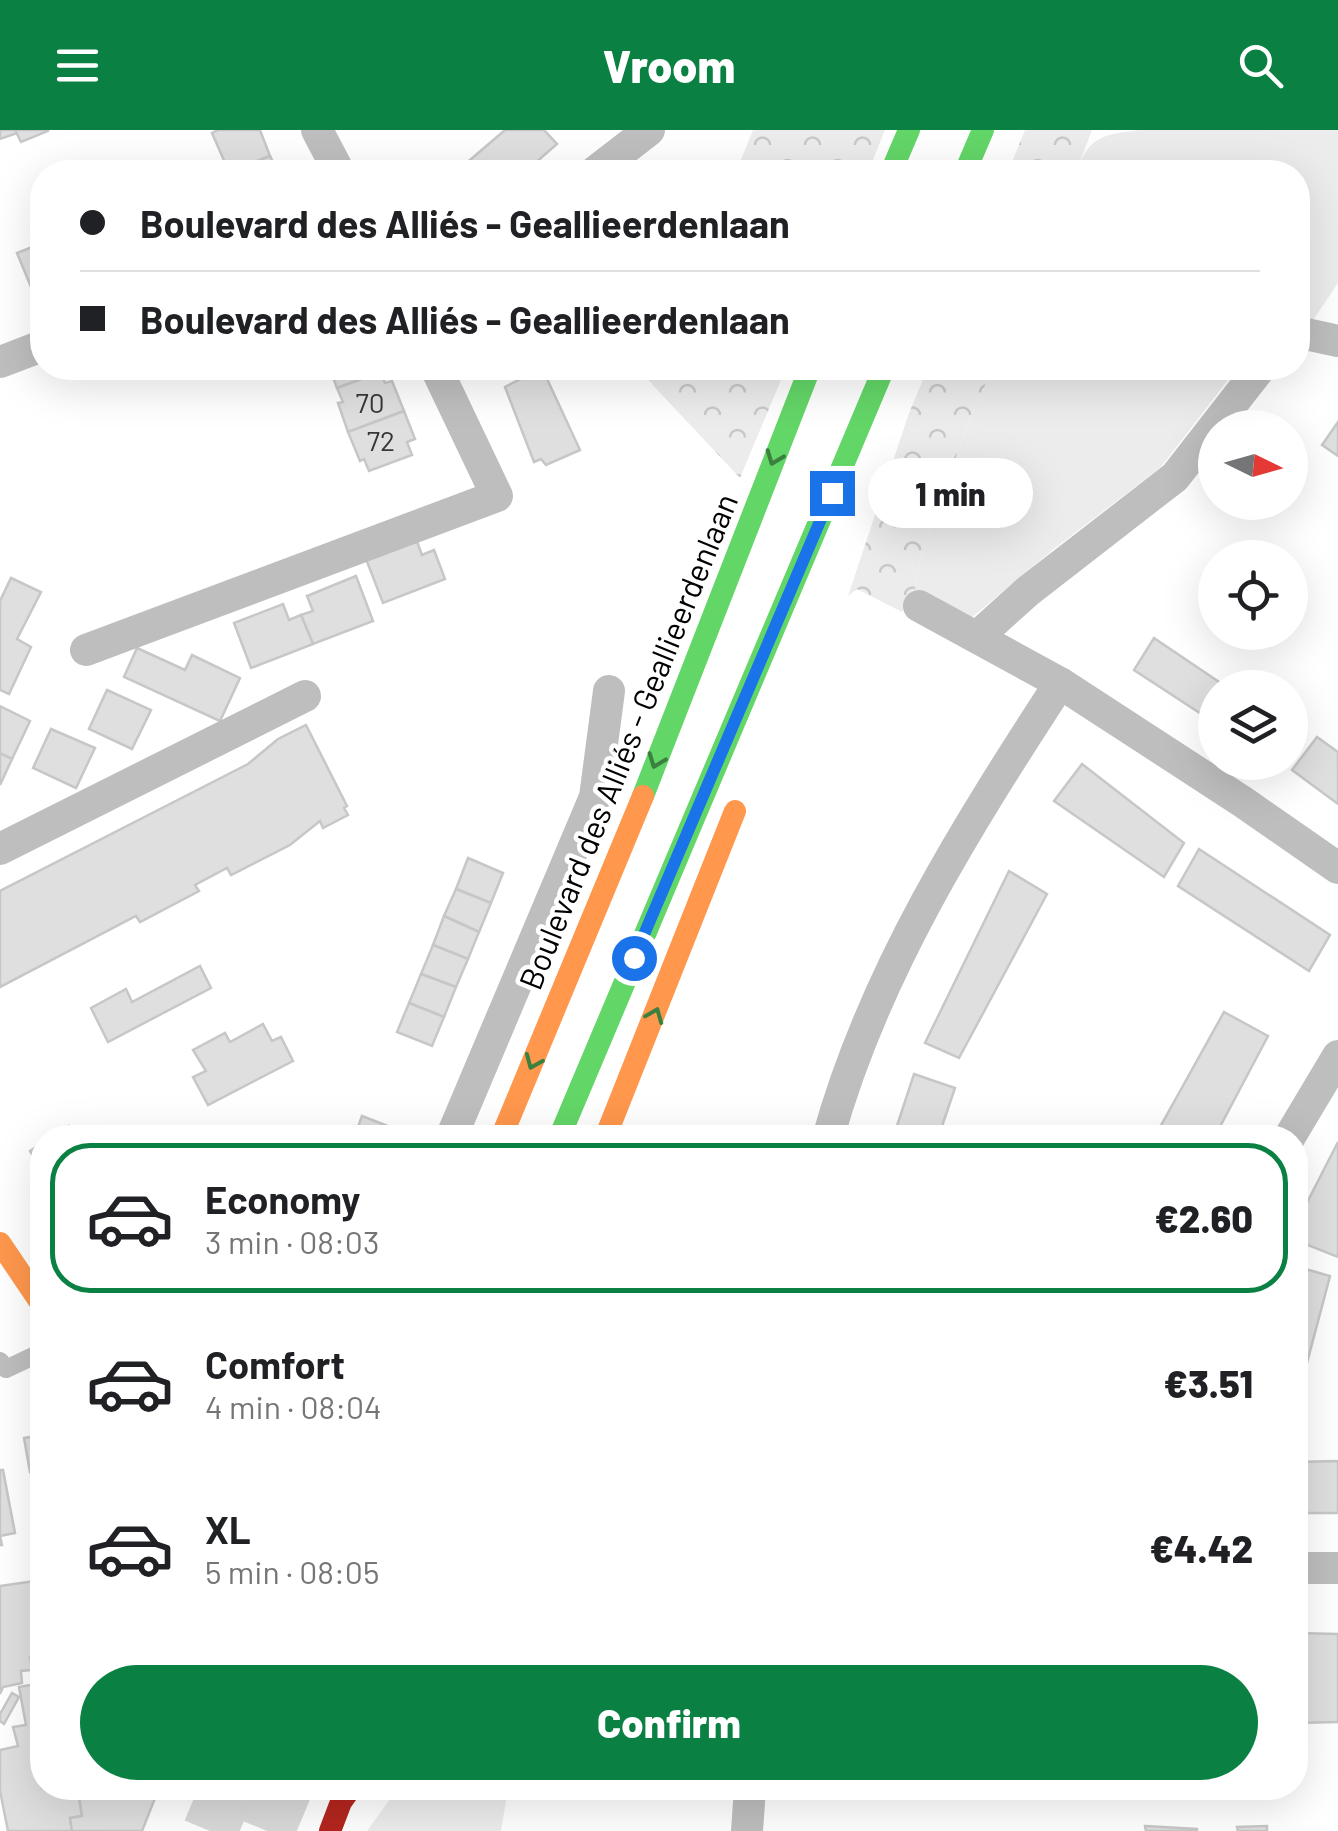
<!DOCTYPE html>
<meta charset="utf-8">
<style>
body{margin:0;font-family:Barlow,sans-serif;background:#f6f6f6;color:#202124;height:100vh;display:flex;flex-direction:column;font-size:38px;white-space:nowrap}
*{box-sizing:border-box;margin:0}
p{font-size:32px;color:#757577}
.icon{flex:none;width:55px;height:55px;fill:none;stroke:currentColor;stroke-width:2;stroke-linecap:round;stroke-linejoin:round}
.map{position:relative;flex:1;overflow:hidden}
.drawer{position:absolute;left:30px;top:995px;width:1278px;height:675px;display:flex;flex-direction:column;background:#fff;border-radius:40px;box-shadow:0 10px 40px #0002}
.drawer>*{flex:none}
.hud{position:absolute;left:30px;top:30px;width:1280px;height:220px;border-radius:40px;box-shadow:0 10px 40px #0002;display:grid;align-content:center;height:220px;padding:0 50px;background:#fff}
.needle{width:65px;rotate:95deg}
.controls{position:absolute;left:1198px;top:280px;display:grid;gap:20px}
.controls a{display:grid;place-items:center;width:110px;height:110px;border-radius:50%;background:#fff;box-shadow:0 10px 40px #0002;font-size:50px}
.end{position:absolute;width:45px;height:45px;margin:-22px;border:12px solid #1a73e8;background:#fff;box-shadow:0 0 0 5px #fff}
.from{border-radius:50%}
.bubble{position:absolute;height:70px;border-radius:35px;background:#fff;box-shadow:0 10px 40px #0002;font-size:32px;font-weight:800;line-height:70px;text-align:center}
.hud b{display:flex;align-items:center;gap:35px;height:95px;font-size:38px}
.hud b+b{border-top:2px solid #e0e0e0}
.hud i{width:25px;height:25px;background:#202124}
ul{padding:18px 0 0;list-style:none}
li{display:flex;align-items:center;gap:30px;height:150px;margin:0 20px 15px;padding:0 30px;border:5px solid transparent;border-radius:40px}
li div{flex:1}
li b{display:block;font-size:38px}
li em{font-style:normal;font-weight:800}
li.selected{border-color:#0b8043}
li>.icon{width:90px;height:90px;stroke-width:1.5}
.cta{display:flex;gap:20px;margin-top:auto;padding:20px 50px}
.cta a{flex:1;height:115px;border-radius:60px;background:#0b8043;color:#fff;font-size:40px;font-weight:800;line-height:115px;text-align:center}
header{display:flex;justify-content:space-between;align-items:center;height:130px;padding:0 50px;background:#0b8043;color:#fff;font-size:45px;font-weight:800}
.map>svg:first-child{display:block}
.green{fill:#ececec}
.forest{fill:url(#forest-crowns)}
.building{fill:#dfdfdf;stroke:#c7c7c7;stroke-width:2.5}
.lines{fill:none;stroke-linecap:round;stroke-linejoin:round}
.highway-tunnel{stroke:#d9d9d9;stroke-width:55;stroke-dasharray:55 28;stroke-linecap:butt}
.lane{stroke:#bebebe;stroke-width:18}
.street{stroke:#bebebe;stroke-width:32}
.fast{stroke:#63d668;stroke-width:22}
.slow{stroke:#ff974d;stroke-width:22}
.jam{stroke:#b3261e;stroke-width:22}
.oneway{stroke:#3b803e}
.route{stroke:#1a73e8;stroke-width:12}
.labels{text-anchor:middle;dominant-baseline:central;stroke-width:9;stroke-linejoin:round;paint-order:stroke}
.number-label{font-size:28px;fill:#383838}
.street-label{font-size:32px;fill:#000;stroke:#fff}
</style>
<header><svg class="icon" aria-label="menu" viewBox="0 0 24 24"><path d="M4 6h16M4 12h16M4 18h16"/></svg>Vroom<svg class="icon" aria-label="search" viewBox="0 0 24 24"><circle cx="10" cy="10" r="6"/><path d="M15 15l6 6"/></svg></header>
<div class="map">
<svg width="1338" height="1701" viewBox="0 0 1338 1701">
<defs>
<pattern id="forest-crowns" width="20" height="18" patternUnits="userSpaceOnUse" patternTransform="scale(2.5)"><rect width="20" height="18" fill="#ececec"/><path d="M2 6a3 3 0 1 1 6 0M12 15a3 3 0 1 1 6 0" fill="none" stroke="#c9c9c9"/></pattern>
</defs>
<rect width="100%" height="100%" fill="#fff"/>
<g class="green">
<path d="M 1139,0 L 1338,0 L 1338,153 L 1313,190 L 1298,193 L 1298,42 L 1076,42 C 1090,5 1103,5 1139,0 Z"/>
<path d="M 993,238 L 1237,238 L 1161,337 L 1054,419 L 970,489 L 915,460 L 921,428 L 969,290 Z"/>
<path d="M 398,1658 L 508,1658 L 501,1701 L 367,1701 Z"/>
</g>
<g class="forest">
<path d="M 753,0 L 885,0 L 868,42 L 736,42 Z"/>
<path d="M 1025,0 L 1092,0 L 1076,42 L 1008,42 Z"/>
<path d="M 655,238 L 786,238 L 740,348 L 649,251 Z"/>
<path d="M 928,238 L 993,238 L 969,290 L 921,428 L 915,460 L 902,482 L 857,459 L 848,466 L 909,283 Z"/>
</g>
<g class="building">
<path d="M 0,0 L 15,0 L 17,3 L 0,9 Z"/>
<path d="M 15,0 L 48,0 L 48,1 L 21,12 Z"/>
<path d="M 218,0 L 260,0 L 270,26 L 229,42 L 212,3 Z"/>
<path d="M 505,0 L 544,0 L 557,14 L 525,42 L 468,42 L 463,36 Z"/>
<path d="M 270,26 L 278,42 L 230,42 Z"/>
<path d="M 42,113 L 42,153 L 31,157 L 17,123 Z"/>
<path d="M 324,238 L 379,238 L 381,242 L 337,258 L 332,245 L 328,247 Z"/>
<path d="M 542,238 L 580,320 L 546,335 L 541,329 L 534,332 L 505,257 Z"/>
<path d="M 381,242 L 385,253 L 392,251 L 404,281 L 348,302 L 338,273 L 343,272 L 337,258 Z"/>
<path d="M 404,281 L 415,309 L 407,312 L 412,325 L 369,341 L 364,329 L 360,331 L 348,302 Z"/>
<path d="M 1338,292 L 1338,326 L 1322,315 Z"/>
<path d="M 416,409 L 422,425 L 434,420 L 445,449 L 383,473 L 366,429 Z"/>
<path d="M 356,446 L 373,491 L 313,514 L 301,485 L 313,481 L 307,466 Z"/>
<path d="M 11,448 L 41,462 L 17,509 L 31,517 L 9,564 L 0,560 L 0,471 Z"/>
<path d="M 283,474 L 289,490 L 301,485 L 313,514 L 251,538 L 234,493 Z"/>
<path d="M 1154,508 L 1228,558 L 1215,558 L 1215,593 L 1134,540 Z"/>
<path d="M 137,518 L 185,540 L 192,525 L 240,548 L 220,591 L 124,547 Z"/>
<path d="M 107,560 L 151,580 L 132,619 L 89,599 Z"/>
<path d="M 0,576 L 30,591 L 12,629 L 0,623 Z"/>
<path d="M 306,595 L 347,676 L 344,678 L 348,685 L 323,698 L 320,691 L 290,715 L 231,745 L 227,738 L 195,755 L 199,761 L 140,792 L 136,786 L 0,857 L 0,761 L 248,634 L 278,609 Z"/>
<path d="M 51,599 L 95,618 L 76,658 L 33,638 Z"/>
<path d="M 1317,607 L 1338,622 L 1338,674 L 1292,640 Z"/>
<path d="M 0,623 L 12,629 L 0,655 Z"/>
<path d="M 1082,634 L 1184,713 L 1164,747 L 1054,671 Z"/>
<path d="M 1199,719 L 1330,805 L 1309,841 L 1178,756 Z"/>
<path d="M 468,728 L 503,743 L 491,773 L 456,759 Z"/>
<path d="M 1009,741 L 1047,764 L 959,928 L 925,913 Z"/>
<path d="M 456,759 L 491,773 L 479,802 L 444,786 Z"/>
<path d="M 444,786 L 479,802 L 468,829 L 433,815 Z"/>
<path d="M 433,815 L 468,829 L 456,857 L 421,844 Z"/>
<path d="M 200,836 L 211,858 L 108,912 L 91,878 L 126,859 L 132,872 Z"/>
<path d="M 421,844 L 456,857 L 444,887 L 409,873 Z"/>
<path d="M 409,873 L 444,887 L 432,916 L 397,902 Z"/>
<path d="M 1224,882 L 1268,906 L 1214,1008 L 1154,1008 Z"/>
<path d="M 263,894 L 272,911 L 281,907 L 293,931 L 208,975 L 193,947 L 206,941 L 193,920 L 225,903 L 230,912 Z"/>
<path d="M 914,944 L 955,958 L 938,1008 L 893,1008 Z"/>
<path d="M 362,986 L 398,1000 L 395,1008 L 354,1008 Z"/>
<path d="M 69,996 L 78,1008 L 51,1008 Z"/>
<path d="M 1338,1012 L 1338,1127 L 1295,1110 L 1295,1096 Z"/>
<path d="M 42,1013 L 42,1039 L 30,1021 Z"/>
<path d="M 1295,1136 L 1330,1146 L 1296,1274 L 1295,1273 Z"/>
<path d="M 42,1305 L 42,1377 L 36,1341 L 30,1342 L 24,1308 Z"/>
<path d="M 1338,1331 L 1338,1383 L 1295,1383 L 1295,1332 Z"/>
<path d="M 0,1340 L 3,1340 L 15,1403 L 0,1406 L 2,1415 L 0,1415 Z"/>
<path d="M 42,1450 L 42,1525 L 30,1527 L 32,1540 L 21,1541 L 22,1553 L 3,1557 L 0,1564 L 0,1456 Z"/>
<path d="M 1295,1503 L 1338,1504 L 1338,1592 L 1295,1593 Z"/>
<path d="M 42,1553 L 42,1658 L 91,1658 L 92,1665 L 79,1667 L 82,1686 L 70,1688 L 72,1701 L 8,1701 L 0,1661 L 0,1620 L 18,1616 L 13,1597 L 26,1595 L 19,1557 Z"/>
<path d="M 12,1563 L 19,1567 L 4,1594 L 0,1591 L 0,1584 Z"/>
<path d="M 91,1658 L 159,1658 L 142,1701 L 72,1701 L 70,1688 L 82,1686 L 79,1667 L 92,1665 Z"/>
<path d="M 1145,1696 L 1197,1699 L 1197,1701 L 1146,1701 Z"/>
<path d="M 1267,1696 L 1267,1701 L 1238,1701 L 1237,1697 Z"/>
</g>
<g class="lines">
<g class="highway-tunnel">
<path d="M 210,1701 L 228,1658"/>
<path d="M 267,1701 L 285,1658"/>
</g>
<path class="lane" d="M 0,1231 L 6,1239 L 42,1222"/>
<g class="street">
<path d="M 317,0 L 339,42"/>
<path d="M 595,42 L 649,0"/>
<path d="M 1298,209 L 1306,204 L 1338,211"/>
<path d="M 0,232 L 42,216"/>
<path d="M 919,476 L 1060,553 L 1243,672 L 1338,738"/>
<path d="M 977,507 L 1028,461 L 1175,347 L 1260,238"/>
<path d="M 86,520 L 497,366 L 436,238"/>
<path d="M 0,719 L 305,566"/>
<path d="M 451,1008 L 595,667 L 609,561"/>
<path d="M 828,1008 C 874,842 967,696 1060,553"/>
<path d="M 1289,1008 L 1338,926"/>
<path d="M 1295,1438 L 1338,1438"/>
<path d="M 747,1701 L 750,1658"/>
</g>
<g class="fast">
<path d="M 891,42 L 909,0"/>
<path d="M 965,42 L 983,0"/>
<path d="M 643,666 L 810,238"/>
<path d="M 559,1008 L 884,238"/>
</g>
<g class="slow">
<path d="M 501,1008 L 643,666"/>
<path d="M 605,1008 L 735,681"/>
<path d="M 0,1113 L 42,1175"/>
</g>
<path class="jam" d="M 330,1701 L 341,1672 L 351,1658"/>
</g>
<defs><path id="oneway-chevron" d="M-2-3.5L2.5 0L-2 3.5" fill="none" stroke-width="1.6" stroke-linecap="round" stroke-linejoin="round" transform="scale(2.5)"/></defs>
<g class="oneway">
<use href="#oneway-chevron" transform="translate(774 328) rotate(111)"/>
<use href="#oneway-chevron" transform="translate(656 631) rotate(111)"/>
<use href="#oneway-chevron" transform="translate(655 885) rotate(-68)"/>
<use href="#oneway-chevron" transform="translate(533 932) rotate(113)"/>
</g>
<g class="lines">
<path class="route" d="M 634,828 L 832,363"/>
</g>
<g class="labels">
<g class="number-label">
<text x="370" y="272">70</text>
<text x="381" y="310">72</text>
</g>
<g class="street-label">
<text transform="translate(627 611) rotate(-68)">Boulevard des Alliés - Geallieerdenlaan</text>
</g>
</g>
</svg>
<div class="controls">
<a><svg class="needle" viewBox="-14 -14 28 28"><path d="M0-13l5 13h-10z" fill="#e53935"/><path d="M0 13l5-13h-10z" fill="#757577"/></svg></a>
<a><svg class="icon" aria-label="locate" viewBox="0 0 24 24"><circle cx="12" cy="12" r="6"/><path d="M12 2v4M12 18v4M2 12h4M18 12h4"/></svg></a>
<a><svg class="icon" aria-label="layers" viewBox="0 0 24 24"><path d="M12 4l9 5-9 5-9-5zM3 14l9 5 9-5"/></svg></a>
</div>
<i class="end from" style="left:634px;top:828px"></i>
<i class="end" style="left:832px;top:363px"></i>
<div class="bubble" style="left:868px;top:328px;width:165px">1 min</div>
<div class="hud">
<b><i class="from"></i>Boulevard des Alliés - Geallieerdenlaan</b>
<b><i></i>Boulevard des Alliés - Geallieerdenlaan</b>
</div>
<section class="drawer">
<ul>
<li class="selected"><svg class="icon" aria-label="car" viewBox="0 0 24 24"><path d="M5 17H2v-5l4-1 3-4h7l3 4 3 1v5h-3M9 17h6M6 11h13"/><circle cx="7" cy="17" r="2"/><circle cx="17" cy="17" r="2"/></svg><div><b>Economy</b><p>3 min · 08:03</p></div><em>€2.60</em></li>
<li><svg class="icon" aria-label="car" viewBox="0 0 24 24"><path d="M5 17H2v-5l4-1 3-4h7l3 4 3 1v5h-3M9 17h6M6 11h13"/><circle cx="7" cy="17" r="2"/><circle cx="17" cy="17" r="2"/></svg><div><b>Comfort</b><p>4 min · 08:04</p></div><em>€3.51</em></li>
<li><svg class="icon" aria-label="car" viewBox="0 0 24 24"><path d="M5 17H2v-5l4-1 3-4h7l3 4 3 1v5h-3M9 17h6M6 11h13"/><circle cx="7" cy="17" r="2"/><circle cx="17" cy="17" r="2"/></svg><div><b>XL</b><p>5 min · 08:05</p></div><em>€4.42</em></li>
</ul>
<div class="cta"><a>Confirm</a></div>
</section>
</div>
